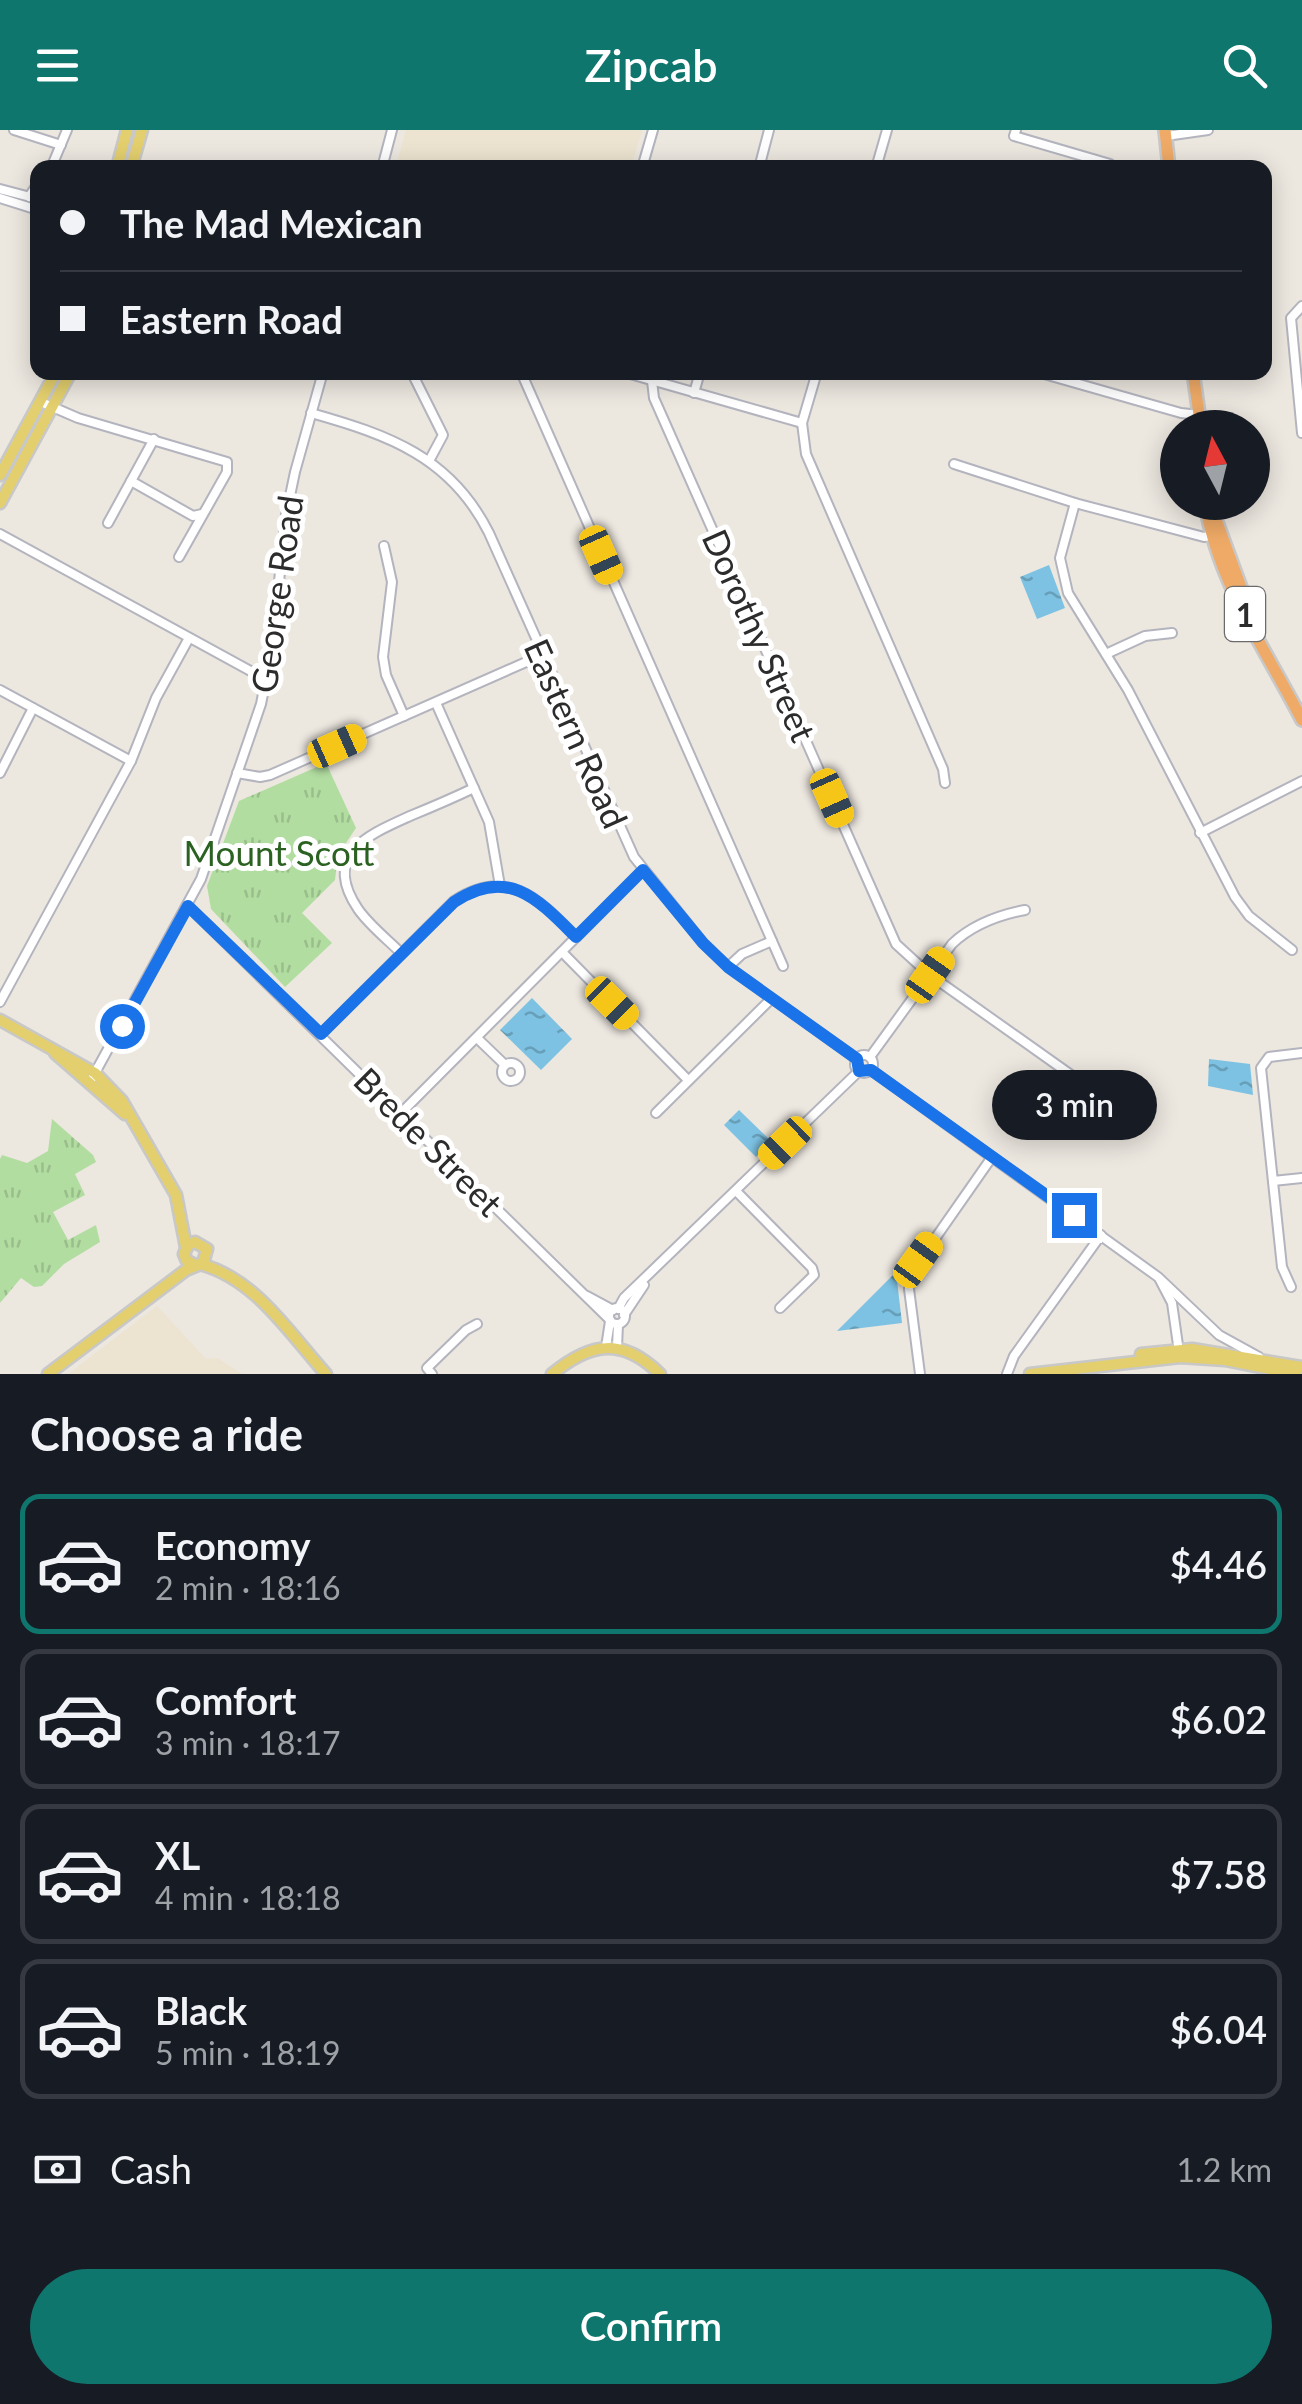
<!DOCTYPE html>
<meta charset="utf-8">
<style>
body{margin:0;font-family:Lato,sans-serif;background:#20242c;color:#f1f3f6;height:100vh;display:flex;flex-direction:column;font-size:38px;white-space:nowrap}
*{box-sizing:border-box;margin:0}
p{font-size:32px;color:#9ea1a6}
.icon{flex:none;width:55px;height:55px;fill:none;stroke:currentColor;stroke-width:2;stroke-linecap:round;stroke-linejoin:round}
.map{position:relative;height:1244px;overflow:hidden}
.details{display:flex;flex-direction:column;background:#171b24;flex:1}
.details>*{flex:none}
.banner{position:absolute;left:30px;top:30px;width:1242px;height:220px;border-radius:20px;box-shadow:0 5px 25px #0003;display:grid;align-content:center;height:220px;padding:0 30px;background:#171b24}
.needle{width:65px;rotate:353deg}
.fabs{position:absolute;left:1160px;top:280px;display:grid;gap:20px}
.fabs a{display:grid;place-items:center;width:110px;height:110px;border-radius:50%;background:#171b24;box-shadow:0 5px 25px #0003;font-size:50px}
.end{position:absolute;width:45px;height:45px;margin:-22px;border:12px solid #1a73e8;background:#fff;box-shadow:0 0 0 5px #fff}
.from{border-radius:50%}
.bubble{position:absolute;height:70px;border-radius:35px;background:#171b24;box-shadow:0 5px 25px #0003;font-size:32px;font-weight:600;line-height:70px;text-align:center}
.car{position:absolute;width:30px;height:60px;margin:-30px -15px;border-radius:12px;box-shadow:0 0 8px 2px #0007;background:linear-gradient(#f5c518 24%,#345 0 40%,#f5c518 0 76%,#345 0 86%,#f5c518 0)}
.banner b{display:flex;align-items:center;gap:35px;height:95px;font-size:38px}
.banner b+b{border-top:2px solid #363941}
.banner i{width:25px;height:25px;background:#f1f3f6}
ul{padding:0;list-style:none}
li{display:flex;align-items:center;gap:30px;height:140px;margin:0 20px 15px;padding:0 10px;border:5px solid #363941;border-radius:20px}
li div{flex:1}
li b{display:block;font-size:38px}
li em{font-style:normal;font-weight:600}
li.active{border-color:#0f766e}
li>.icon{width:90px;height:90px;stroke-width:1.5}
h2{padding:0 30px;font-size:45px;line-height:120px}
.pay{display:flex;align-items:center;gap:25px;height:110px;padding:0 30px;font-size:38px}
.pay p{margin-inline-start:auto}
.cta{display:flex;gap:20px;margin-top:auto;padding:20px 30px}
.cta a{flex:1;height:115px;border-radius:60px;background:#0f766e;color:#fff;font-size:40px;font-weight:600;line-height:115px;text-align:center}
header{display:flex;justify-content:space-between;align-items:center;height:130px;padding:0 30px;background:#0f766e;color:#fff;font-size:45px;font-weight:600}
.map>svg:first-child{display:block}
.education{fill:#ece4d0}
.park{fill:url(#park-tufts)}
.water{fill:url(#water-ripples)}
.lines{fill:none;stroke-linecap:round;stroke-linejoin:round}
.minor-casing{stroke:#b3b4be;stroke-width:12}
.major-casing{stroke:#c8c8c8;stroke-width:15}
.highway-casing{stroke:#c8c8c8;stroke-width:16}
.minor{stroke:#fff;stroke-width:8}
.major{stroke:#e3cf6d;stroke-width:10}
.highway{stroke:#efaa67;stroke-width:11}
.route{stroke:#1a73e8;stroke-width:12}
.labels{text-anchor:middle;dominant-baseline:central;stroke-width:10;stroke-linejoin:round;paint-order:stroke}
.shield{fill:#fff;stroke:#6b6b6b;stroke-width:2.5}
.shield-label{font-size:32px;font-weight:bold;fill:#2c2c2c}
.street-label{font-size:35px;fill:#2c2c2c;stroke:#fff}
.park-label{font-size:35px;fill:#2b6222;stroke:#fff}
</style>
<header><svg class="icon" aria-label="menu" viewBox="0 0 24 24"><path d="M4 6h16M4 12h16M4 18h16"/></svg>Zipcab<svg class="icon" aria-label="search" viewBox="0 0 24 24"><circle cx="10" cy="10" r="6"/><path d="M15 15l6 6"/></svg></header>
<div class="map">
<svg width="1302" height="1244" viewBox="0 0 1302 1244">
<defs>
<pattern id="park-tufts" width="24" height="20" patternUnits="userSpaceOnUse" patternTransform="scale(2.5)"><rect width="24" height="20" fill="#b2dda1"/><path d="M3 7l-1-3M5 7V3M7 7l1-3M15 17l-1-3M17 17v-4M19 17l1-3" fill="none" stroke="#99be8b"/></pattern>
<pattern id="water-ripples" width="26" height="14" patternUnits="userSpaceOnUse" patternTransform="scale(2.5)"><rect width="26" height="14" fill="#7dc2e3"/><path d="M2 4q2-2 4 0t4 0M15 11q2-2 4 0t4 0" fill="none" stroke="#679eb8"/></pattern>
</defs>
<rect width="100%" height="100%" fill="#ece7df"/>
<g class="education">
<path d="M 406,0 L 642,0 L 631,37 L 396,37 Z"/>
<path d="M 157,1176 L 206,1229 L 217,1228 L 242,1244 L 68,1244 Z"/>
</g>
<g class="park">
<path d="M 326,633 L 356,698 L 338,725 L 335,750 L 302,783 L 332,813 L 285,857 L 211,779 L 207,756 L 239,671 Z"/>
<path d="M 52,989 L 93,1025 L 96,1032 L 75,1044 L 85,1065 L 53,1082 L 68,1110 L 96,1095 L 100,1112 L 64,1134 L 42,1156 L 34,1157 L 21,1148 L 0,1173 L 0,1029 L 2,1025 L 27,1033 L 48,1021 Z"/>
</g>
<g class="water">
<path d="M 1049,435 L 1065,478 L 1037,489 L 1020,447 Z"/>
<path d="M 532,868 L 572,909 L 541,940 L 500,900 Z"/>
<path d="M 1209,929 L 1250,934 L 1253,965 L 1208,956 Z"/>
<path d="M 739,980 L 771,1011 L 756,1027 L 724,995 Z"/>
<path d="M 896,1142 L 902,1193 L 837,1201 Z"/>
</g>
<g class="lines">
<g class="minor-casing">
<g id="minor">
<path d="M 14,0 L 61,15"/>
<path d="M 1016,0 L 1014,6 L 1110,34 L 1109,38"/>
<path d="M 1166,6 L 1208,0"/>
<path d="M 51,38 L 67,0"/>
<path d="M 382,38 L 392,0"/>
<path d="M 642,38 L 653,0"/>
<path d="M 759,38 L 769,0"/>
<path d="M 876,38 L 887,0"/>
<path d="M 0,59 L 38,69"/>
<path d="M 29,67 L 38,53"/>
<path d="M 0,68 L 38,80"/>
<path d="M 1302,176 L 1291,188 L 1302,303"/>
<path d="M 521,242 L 772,811 L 742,824 L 728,837"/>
<path d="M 623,242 L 802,293"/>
<path d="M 817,242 L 802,293 L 806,324 L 943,639 L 945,653"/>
<path d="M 1037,242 L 1181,283 L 1199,285"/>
<path d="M 412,243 L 443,305 L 429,331"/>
<path d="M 652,251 L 654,268 L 896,814 L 930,845 L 1088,957"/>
<path d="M 694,263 L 700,242"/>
<path d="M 41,272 L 78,288 L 227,332 L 227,342 L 179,427"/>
<path d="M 311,283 C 389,305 451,327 489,403 L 634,727 L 703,813 L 728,837 L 857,929"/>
<path d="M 954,334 L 1075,373 L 1204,407 L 1215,405"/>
<path d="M 131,351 L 193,386 L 202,384"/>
<path d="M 1075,373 L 1060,428 L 1068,463 L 1128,560 L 1235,767 L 1249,786 L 1292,820"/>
<path d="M 108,393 L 154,309"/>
<path d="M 0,404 L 267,550"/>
<path d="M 384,416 L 392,452 L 383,527 L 386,545 L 404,586"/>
<path d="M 1106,524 L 1145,506 L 1172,503"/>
<path d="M 0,560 L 131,631"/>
<path d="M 436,573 L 489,692 L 500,756"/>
<path d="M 0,643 L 33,578"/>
<path d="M 237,643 L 260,647 L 270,645 L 542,525"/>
<path d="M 1200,703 L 1302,651"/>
<path d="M 188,776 L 610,1190"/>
<path d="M 772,811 L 783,836"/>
<path d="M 562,822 L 688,950"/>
<path d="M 401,823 C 387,809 369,795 358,779 C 321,724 368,705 410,686 C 432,677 453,668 474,658"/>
<path d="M 0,872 L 131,631 L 156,568 L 189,508"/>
<path d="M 321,904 L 454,771 C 507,736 539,769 576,807"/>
<path d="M 477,908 L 505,935"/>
<circle cx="864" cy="934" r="9"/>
<path d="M 870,927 L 952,814 C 971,796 999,785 1025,780"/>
<circle cx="511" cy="942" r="9"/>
<path d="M 871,940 L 1158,1147 L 1219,1205 L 1259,1227"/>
<path d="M 90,952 L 201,749 L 261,574 L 272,518 L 286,385 L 295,342 L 323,242"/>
<path d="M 401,983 L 643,740"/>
<path d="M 656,983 L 770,870"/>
<path d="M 1273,1051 L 1302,1048"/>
<path d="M 736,1061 L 812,1138 L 814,1145 L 810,1149 L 780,1178"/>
<path d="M 1160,1150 L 1172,1173 L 1179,1222"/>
<path d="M 1291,1157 L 1282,1137 L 1261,938 L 1269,927 L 1302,923"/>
<path d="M 587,1166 L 613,1180"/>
<circle cx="617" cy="1186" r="8"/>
<path d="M 618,1179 L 624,1168 L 859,941"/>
<path d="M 624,1185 L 644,1155"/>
<path d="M 606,1217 L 610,1191"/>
<path d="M 617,1218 L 618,1194"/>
<path d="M 432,1244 L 427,1238 L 466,1200 L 477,1194"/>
<path d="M 920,1244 L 909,1159 L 911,1143 L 992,1027"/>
<path d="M 1007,1244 L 1014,1226 L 1101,1105"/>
</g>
</g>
<g class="major-casing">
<g id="major">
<path d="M 117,38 L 127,0"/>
<path d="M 131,38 L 142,0"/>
<path d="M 0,345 L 56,242"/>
<path d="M 0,373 L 71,242"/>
<path d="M 0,890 L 95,943 L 122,971 L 176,1065 L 186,1117"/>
<path d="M 55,923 L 125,984"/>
<path d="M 200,1134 C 256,1149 289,1203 326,1244"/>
<path d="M 1141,1224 L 1192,1219 L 1302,1237"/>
<path d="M 48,1244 L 186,1140 L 203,1133 L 207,1119 L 195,1112 L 188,1115 L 184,1124 L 187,1131 L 196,1135"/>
<path d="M 552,1244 C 591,1212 622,1207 660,1244"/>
<path d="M 1030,1244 L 1180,1227 L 1225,1230 L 1296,1244"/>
</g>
</g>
<g class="highway-casing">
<g id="highway">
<path d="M 1165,0 L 1169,38"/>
<path d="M 1193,242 L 1201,298"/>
<path d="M 1205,372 C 1217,451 1266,520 1302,590"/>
<path d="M 1215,387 L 1243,463"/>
</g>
</g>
<use href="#minor" class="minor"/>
<use href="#major" class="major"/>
<use href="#highway" class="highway"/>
</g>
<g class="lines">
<path class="route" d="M 122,896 L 188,776 L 321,904 L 454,772 C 508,736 538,769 576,807 L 643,740 L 703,813 L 728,837 L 857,929 L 859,941 L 871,940 L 1074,1085"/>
</g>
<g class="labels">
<rect class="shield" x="1225" y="457" width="40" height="54" rx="8"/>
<g class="shield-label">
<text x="1245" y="484">1</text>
</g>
<g class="street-label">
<text transform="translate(276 464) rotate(-82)">George Road</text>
<text transform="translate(760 505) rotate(66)">Dorothy Street</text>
<text transform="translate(577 603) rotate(66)">Eastern Road</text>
<text transform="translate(429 1011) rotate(45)">Brede Street</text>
</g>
<g class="park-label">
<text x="279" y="722">Mount Scott</text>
</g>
</g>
</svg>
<div class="fabs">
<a><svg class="needle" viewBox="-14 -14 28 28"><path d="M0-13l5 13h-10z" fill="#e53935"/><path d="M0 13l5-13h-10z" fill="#9ea1a6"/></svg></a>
</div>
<i class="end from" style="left:122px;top:896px"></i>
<i class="end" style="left:1074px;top:1085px"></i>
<div class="bubble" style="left:992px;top:940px;width:165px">3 min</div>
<i class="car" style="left:601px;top:425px;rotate:156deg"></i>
<i class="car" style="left:337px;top:616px;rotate:66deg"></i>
<i class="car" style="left:832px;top:668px;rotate:156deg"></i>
<i class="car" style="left:930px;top:845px;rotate:35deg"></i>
<i class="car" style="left:612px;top:873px;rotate:135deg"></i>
<i class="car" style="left:785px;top:1013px;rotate:226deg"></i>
<i class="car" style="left:918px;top:1130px;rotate:36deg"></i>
<div class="banner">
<b><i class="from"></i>The Mad Mexican</b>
<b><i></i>Eastern Road</b>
</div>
</div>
<section class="details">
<h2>Choose a ride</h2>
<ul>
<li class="active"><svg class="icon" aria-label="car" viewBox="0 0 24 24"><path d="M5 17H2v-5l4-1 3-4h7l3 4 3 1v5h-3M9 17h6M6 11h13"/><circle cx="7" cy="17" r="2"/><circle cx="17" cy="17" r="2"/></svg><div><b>Economy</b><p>2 min · 18:16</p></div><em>$4.46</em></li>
<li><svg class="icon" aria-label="car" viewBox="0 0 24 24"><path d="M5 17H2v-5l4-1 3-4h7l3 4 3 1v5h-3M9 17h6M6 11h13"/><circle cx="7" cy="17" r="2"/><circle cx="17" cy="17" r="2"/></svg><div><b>Comfort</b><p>3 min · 18:17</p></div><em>$6.02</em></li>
<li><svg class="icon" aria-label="car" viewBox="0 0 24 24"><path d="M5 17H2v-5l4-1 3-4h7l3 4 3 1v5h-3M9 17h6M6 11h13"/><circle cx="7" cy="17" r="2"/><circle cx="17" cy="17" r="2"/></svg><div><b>XL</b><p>4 min · 18:18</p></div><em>$7.58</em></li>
<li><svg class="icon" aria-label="car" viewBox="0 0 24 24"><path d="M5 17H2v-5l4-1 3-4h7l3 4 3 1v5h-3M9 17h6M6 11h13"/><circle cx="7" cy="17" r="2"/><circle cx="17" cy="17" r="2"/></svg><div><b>Black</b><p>5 min · 18:19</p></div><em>$6.04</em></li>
</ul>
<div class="pay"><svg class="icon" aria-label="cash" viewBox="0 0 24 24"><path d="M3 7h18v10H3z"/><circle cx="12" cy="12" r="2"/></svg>Cash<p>1.2 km</p></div>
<div class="cta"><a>Confirm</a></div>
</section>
